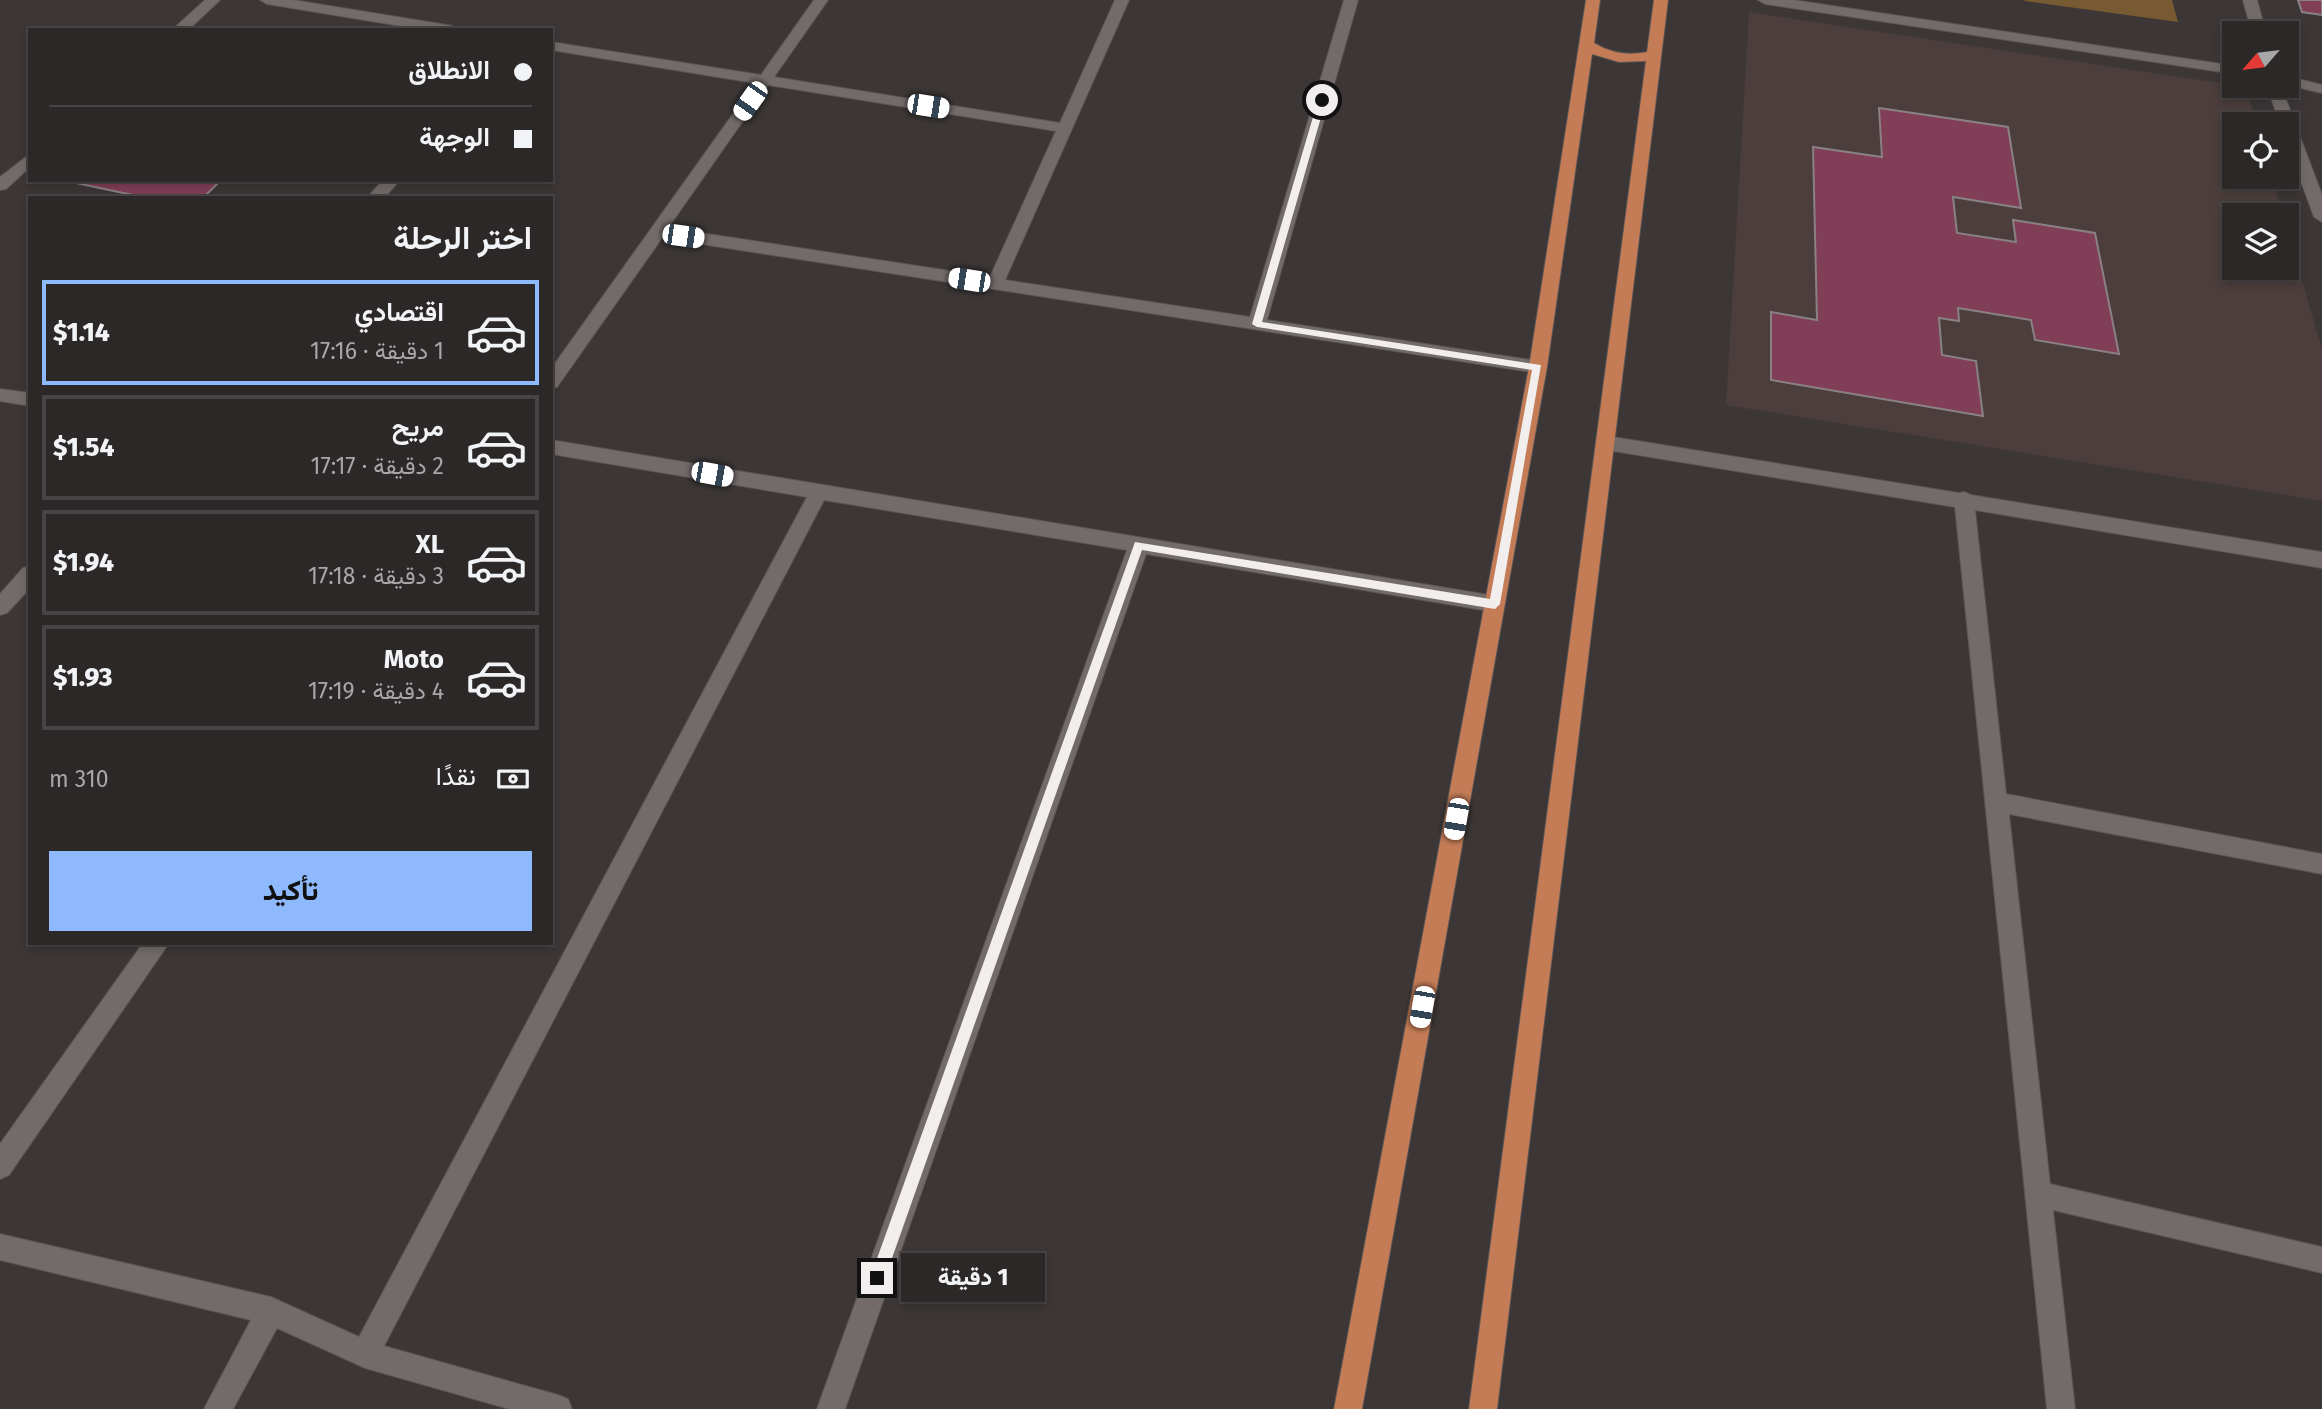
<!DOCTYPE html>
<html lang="ar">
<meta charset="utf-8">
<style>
body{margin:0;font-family:"Fira Sans",Vazirmatn,sans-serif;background:#353030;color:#f1f3f6;direction:rtl;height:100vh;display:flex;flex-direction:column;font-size:26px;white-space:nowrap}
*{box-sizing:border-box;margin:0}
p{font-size:23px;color:#a7a6a8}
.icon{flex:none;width:38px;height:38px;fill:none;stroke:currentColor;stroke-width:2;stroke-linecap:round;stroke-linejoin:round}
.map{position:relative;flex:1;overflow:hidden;direction:ltr}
.sheet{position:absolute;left:28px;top:196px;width:525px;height:749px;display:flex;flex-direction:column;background:#2d2828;border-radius:0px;box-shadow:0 4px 10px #0003,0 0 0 2px #484445;direction:rtl}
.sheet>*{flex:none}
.hud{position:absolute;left:28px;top:28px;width:525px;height:154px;border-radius:0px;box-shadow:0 4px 10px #0003,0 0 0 2px #484445;direction:rtl;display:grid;align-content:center;height:154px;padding:0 21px;background:#2d2828}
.needle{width:46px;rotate:242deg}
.controls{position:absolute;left:2222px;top:21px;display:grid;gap:14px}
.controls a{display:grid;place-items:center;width:77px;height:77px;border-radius:0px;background:#2d2828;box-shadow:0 4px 10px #0003,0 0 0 2px #484445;font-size:35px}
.end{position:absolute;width:32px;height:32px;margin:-16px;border:9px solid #f2eeed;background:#111;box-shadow:0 0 0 4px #111}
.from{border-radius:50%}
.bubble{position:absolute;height:49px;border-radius:0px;background:#2d2828;box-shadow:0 4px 10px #0003,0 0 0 2px #484445;font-size:23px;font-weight:800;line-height:49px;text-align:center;direction:rtl}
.car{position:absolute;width:21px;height:42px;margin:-21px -10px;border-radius:9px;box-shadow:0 0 5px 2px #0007;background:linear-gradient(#fff 24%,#345 0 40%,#fff 0 76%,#345 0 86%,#fff 0)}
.hud b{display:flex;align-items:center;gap:24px;height:66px;font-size:26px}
.hud b+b{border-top:2px solid #484445}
.hud i{width:18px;height:18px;background:#f1f3f6}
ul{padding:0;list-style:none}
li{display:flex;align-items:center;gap:21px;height:105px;margin:0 14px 10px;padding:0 7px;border:4px solid #484445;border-radius:0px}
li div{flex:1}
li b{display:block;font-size:26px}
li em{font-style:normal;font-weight:800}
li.on{border-color:#8eb9fc}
li>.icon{width:63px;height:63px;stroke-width:1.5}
h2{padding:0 21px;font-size:32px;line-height:84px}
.pay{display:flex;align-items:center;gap:18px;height:77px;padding:0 21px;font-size:26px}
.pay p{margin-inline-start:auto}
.button{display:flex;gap:14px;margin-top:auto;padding:14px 21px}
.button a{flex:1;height:80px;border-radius:0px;background:#8eb9fc;color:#111;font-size:28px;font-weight:800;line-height:80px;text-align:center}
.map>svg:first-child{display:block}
.built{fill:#4b3e3d}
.green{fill:#785a32}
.building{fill:#803e57;stroke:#898184;stroke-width:2}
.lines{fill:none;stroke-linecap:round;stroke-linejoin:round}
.minor-casing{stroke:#595453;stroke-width:2}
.major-casing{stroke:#595453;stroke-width:2}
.minor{fill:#726b6a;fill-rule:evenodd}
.major{fill:#c47c57;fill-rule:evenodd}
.route{fill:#f2eeed}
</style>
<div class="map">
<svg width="2322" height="1409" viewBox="0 0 2322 1409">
<rect width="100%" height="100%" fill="#3c3636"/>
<path class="built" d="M 1749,12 L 2246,87 L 2257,124 L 2235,124 L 2235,177 L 2272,177 L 2283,215 L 2235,215 L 2235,268 L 2287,268 L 2287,229 L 2322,349 L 2322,501 L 1726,405 Z"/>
<path class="green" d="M 2024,0 L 2172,0 L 2178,22 L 2025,1 Z"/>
<g class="building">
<path d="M 2298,0 L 2322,0 L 2322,15 L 2302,12 Z"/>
<path d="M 1879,108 L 2008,127 L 2021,208 L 1953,197 L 1957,233 L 2016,242 L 2013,220 L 2095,233 L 2119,354 L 2035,340 L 2031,320 L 1958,308 L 1959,321 L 1939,318 L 1942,355 L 1976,361 L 1983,416 L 1771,380 L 1771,312 L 1817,320 L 1813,147 L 1882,157 Z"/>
<path d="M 80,180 L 221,180 L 203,198 L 147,198 L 76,183 Z"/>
</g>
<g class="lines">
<g class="minor-casing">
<g id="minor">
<path d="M 205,0 L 220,0 L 188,30 L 172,30 Z"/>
<path d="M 260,0 L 293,0 L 453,26 L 460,30 L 425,30 L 267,4 Z"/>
<path d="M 814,0 L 828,0 L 774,77 L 1060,123 L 1115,0 L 1129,0 L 1005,280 L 1250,317 L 1344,0 L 1358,0 L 1267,320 L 1538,361 L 1544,363 L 1547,367 L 1544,371 L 1538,373 L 662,238 L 557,387 L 551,389 L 551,369 L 755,83 L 551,50 L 551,42 L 761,75 ZM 768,85 L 1056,131 L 990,277 L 668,228 Z"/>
<path d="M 1758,0 L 1793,0 L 2235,66 L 2235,74 L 1765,4 Z"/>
<path d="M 2243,0 L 2257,0 L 2266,33 L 2252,33 Z"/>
<path d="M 2287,76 L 2322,85 L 2322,93 L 2287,85 Z"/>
<path d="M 2267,86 L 2281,86 L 2322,195 L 2322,222 L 2314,217 L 2287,143 L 2287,124 L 2280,124 Z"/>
<path d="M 30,154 L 30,167 L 6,189 L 0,190 L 0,177 Z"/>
<path d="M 383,180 L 400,180 L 384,198 L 367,198 Z"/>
<path d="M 0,389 L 30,393 L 30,406 L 0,401 Z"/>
<path d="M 1607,436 L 1959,493 L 1964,492 L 1971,495 L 2322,552 L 2322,568 L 1975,510 L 2006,794 L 2322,854 L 2322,874 L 2009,814 L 2050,1184 L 2322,1247 L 2322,1273 L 2053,1210 L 2075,1409 L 2047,1409 L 1955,507 L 1607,450 L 1601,448 L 1598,443 L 1601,438 Z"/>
<path d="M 551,440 L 1495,596 L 1502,598 L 1505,604 L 1502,610 L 1495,612 L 1146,554 L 845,1409 L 817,1409 L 1127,550 L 824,500 L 384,1346 L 558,1395 L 568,1399 L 572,1409 L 509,1409 L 365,1368 L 277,1328 L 233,1409 L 204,1409 L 251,1320 L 0,1260 L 0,1234 L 271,1297 L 359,1337 L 807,497 L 551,454 Z"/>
<path d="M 30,566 L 30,588 L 7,613 L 0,615 L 0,594 L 23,568 Z"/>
<path d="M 143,943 L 169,943 L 9,1175 L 0,1179 L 0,1144 Z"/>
</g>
</g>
<g class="major-casing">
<path id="major" d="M 1586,0 L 1600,0 L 1594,43 C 1611,53 1627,56 1647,52 L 1654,0 L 1668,0 L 1497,1409 L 1469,1409 L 1646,61 L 1619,62 L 1592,54 L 1547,367 L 1362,1409 L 1334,1409 L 1529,367 Z"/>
</g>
<use href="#minor" class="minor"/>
<use href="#major" class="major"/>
</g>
<path class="route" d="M 1322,97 L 1326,100 L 1262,322 L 1541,365 L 1500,604 L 1495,609 L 1142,550 L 885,1278 L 883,1283 L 877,1285 L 872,1283 L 870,1278 L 1135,542 L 1490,599 L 1532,370 L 1257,327 L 1252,324 L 1318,100 Z"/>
</svg>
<div class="controls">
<a><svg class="needle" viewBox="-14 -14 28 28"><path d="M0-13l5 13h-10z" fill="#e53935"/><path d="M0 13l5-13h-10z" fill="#a7a6a8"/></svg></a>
<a><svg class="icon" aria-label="locate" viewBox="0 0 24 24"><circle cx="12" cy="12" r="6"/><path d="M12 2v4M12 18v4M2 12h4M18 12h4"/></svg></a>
<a><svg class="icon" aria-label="layers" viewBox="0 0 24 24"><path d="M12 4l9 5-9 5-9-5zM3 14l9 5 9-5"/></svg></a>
</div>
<i class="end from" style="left:1322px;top:100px"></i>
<i class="end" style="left:877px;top:1278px"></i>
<div class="bubble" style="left:901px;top:1253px;width:144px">1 دقيقة</div>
<i class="car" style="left:750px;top:101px;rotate:215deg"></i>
<i class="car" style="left:928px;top:106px;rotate:99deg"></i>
<i class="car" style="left:683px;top:236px;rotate:98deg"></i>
<i class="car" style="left:969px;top:280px;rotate:279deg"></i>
<i class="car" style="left:712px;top:474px;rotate:100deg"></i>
<i class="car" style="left:1456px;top:819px;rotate:190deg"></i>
<i class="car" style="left:1422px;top:1007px;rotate:190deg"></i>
<div class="hud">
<b><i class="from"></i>الانطلاق</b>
<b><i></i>الوجهة</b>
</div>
<section class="sheet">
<h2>اختر الرحلة</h2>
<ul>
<li class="on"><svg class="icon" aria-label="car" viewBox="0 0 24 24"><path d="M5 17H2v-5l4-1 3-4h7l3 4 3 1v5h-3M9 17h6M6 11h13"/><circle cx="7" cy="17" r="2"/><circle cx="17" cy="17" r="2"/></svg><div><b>اقتصادي</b><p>1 دقيقة · 17:16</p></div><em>$1.14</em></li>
<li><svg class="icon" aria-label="car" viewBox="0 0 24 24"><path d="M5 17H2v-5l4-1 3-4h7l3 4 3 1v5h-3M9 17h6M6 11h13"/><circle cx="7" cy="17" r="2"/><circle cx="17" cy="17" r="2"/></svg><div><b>مريح</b><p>2 دقيقة · 17:17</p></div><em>$1.54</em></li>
<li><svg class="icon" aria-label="car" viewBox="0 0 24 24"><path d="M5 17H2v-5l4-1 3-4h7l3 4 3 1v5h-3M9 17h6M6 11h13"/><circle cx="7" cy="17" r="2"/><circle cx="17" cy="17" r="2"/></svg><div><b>XL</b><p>3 دقيقة · 17:18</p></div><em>$1.94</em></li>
<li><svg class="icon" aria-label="car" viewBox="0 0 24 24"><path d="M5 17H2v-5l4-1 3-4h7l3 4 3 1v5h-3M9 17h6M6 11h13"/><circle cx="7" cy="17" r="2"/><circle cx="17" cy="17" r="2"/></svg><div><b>Moto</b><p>4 دقيقة · 17:19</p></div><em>$1.93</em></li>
</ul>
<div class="pay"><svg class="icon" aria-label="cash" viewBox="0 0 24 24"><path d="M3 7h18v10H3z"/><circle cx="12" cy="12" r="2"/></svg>نقدًا<p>310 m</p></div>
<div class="button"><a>تأكيد</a></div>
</section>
</div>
